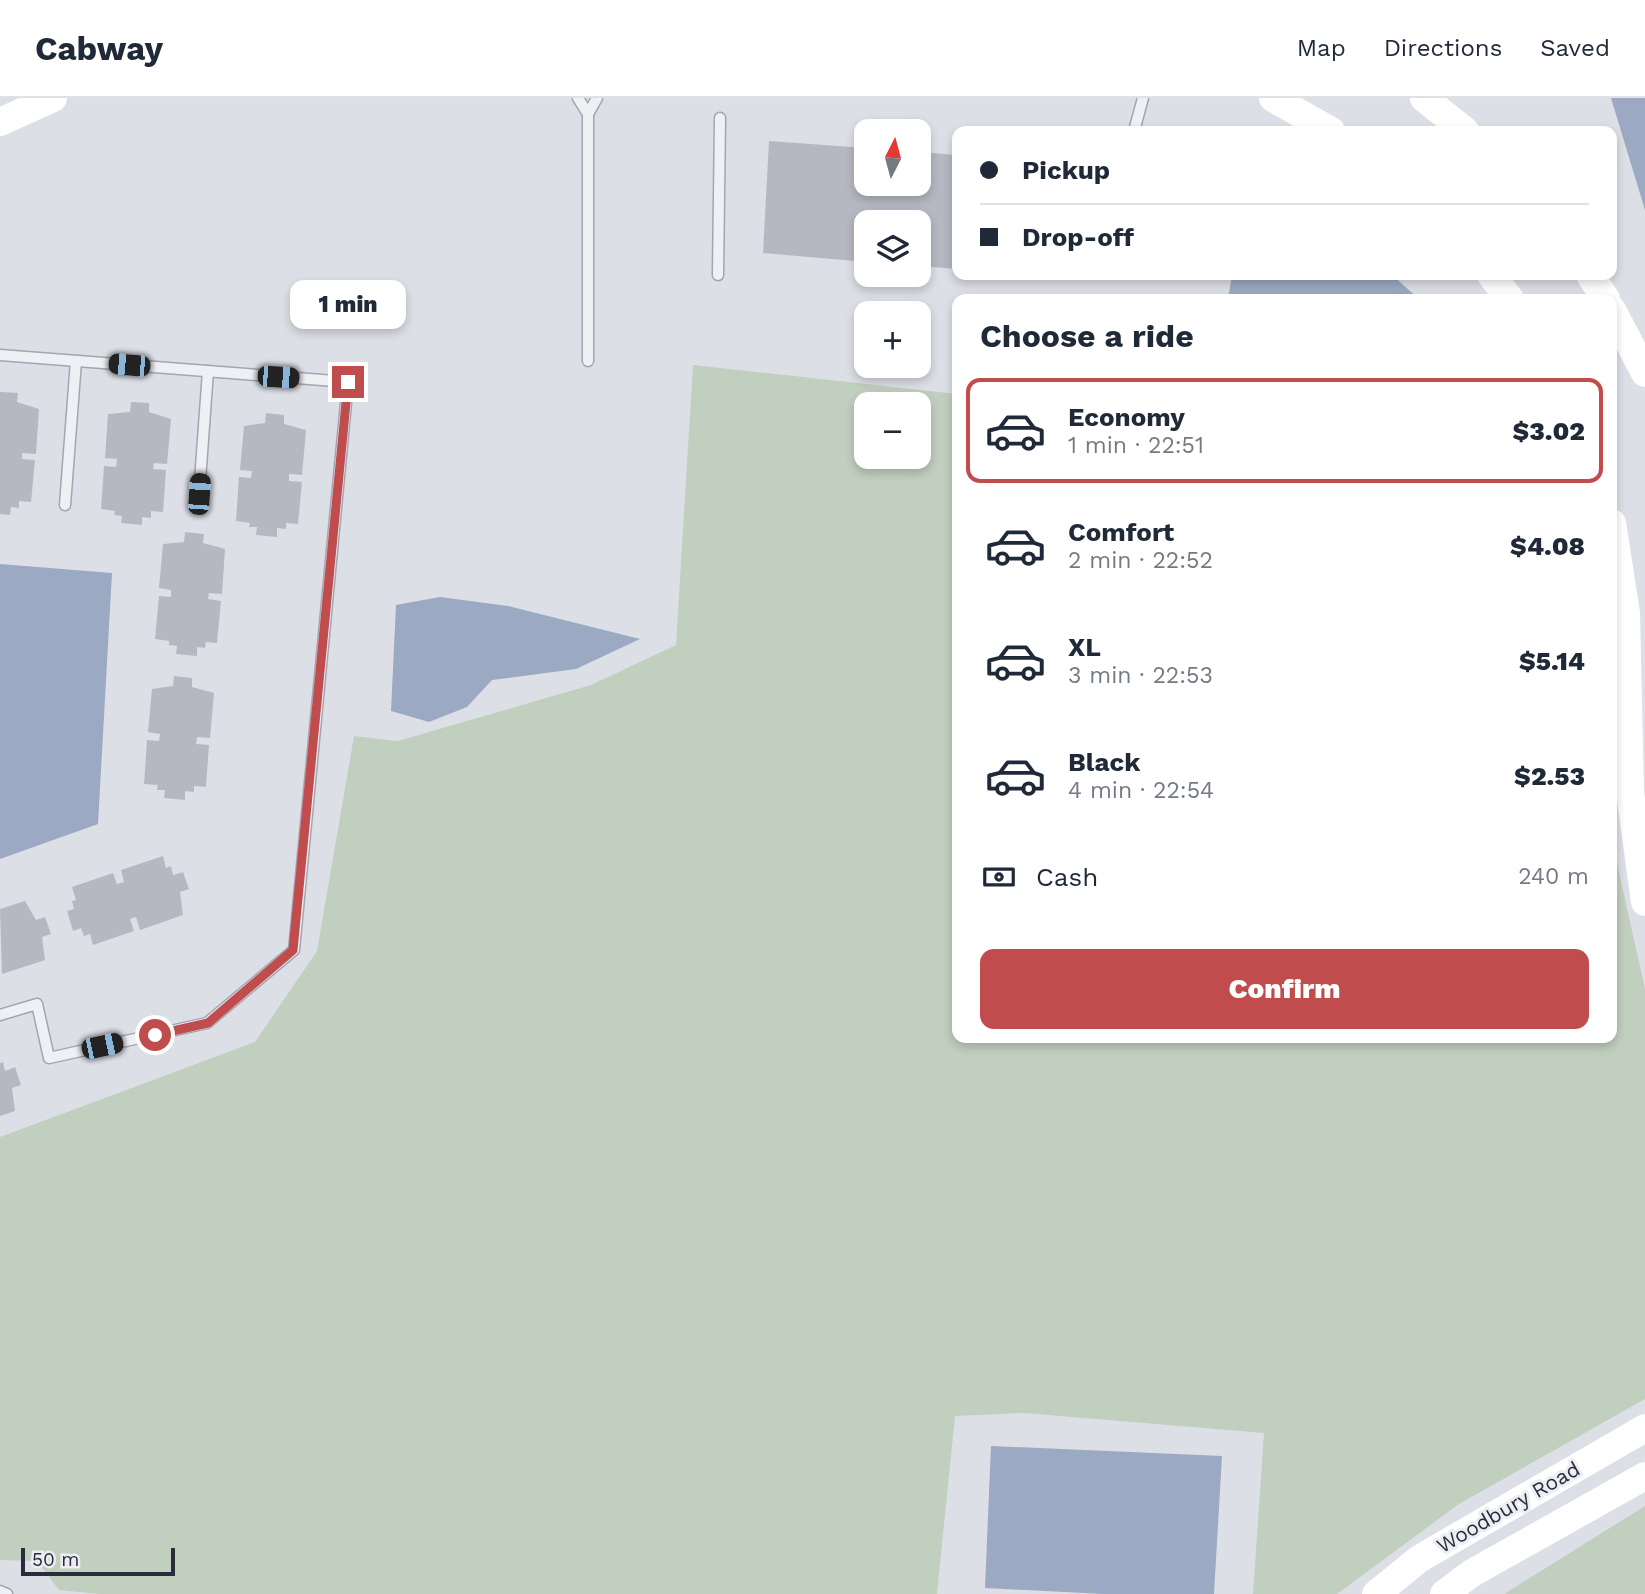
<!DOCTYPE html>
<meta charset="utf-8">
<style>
body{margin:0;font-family:"Work Sans",sans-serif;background:#f6f6f7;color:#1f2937;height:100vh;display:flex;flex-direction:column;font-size:26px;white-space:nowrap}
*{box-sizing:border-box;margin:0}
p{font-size:23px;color:#747a83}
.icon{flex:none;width:38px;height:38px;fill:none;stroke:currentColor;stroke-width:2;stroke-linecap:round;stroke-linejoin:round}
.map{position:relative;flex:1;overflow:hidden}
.drawer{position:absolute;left:952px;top:196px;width:665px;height:749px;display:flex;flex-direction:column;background:#fff;border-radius:14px;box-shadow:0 4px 10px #0003}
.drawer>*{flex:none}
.top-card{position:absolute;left:952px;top:28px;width:665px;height:154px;border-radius:14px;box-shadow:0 4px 10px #0003;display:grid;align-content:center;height:154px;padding:0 28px;background:#fff}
.needle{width:46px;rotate:6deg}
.controls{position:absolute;left:854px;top:21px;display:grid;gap:14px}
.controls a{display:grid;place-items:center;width:77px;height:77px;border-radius:14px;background:#fff;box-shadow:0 4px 10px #0003;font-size:35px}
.scale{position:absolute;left:21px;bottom:18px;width:154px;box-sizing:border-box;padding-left:7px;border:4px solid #282c3b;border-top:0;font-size:19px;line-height:24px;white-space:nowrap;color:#282c3b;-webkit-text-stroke:5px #eceef3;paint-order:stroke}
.end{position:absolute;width:32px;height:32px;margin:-16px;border:9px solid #c14c4e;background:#fff;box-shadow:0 0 0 4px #fff}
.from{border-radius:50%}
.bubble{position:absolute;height:49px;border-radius:14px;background:#fff;box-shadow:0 4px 10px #0003;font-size:23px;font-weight:800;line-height:49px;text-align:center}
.car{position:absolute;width:21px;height:42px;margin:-21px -10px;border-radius:9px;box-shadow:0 0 5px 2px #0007;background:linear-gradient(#222 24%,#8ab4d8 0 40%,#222 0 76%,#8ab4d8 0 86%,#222 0)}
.top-card b{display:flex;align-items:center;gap:24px;height:66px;font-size:26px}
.top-card b+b{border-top:2px solid #e0e1e3}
.top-card i{width:18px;height:18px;background:#1f2937}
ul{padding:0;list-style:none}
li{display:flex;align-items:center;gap:21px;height:105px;margin:0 14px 10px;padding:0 14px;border:4px solid transparent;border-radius:14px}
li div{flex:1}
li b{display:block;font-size:26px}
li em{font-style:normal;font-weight:800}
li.active{border-color:#c14c4e}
li>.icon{width:63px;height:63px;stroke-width:1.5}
h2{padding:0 28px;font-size:32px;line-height:84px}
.pay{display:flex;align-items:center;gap:18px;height:77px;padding:0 28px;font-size:26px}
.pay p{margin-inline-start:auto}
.action{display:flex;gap:14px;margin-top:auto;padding:14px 28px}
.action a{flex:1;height:80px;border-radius:14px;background:#c14c4e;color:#fff;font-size:28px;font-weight:800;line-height:80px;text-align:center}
header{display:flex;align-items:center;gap:42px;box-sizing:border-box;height:98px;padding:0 35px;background:#fff;border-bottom:2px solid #e0e1e3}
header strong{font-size:33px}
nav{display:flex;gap:38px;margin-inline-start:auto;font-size:24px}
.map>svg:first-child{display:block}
.green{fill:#c1cfbf;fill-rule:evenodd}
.water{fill:#9ba9c3}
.building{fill:#b5b8c2}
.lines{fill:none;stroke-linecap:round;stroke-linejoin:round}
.lane-casing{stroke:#a3a6af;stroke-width:13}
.lane{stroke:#eff0f4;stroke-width:10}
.secondary{stroke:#fff;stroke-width:28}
.route{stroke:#c14c4e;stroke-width:9}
.labels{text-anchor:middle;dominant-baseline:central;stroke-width:6;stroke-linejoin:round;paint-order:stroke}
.street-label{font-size:21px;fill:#282c3b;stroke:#eceef3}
</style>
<header>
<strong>Cabway</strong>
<nav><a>Map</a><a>Directions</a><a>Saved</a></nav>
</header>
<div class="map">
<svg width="1645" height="1496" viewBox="0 0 1645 1496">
<rect width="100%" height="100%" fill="#dddfe6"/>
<g class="green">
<path d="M 693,267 L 957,296 L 957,940 L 1612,940 L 1612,677 L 1616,761 L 1645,891 L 1645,1301 L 1459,1406 L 1337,1496 L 1253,1496 L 1264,1335 L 1024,1315 L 955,1318 L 937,1496 L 99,1496 L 59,1492 L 37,1463 L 0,1462 L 0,1039 L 255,944 L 317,853 L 354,638 L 398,643 L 591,587 L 676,547 ZM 866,306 L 919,306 L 919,359 L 866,359 Z"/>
<path d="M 1645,1408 L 1645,1496 L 1504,1496 Z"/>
</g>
<g class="water">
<path d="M 1611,0 L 1645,0 L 1645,112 Z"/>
<path d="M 1232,177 L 1392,177 L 1419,201 L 1228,201 Z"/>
<path d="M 0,466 L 112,475 L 98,726 L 0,761 Z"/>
<path d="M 440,499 L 508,508 L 640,541 L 576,571 L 492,582 L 467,609 L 429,624 L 391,613 L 396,507 Z"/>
<path d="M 991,1348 L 1222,1358 L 1214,1496 L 1103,1496 L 985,1490 Z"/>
</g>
<g class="building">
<path d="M 769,43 L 866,50 L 866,86 L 919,86 L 919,54 L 957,57 L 957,171 L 919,168 L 919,124 L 866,124 L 866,164 L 763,155 Z"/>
<path d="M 0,294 L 18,295 L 17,304 L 39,311 L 36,356 L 22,355 L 22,361 L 35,362 L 31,404 L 19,403 L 19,410 L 11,409 L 10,417 L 0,416 Z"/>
<path d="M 131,304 L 149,305 L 149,314 L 171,321 L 167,366 L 154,365 L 153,371 L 166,372 L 163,414 L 151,413 L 151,420 L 142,419 L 142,427 L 121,425 L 122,418 L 114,417 L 115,413 L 101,411 L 104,368 L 116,369 L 117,361 L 105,360 L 108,316 L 130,314 Z"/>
<path d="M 266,315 L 284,317 L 284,326 L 306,332 L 302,377 L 289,376 L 289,383 L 302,384 L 298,426 L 286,425 L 286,431 L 277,430 L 277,439 L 256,437 L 257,429 L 249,429 L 250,425 L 236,423 L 239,379 L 251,380 L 252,373 L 240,372 L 244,328 L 265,325 Z"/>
<path d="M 185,434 L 204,436 L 203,445 L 225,451 L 222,496 L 209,495 L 208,501 L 221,503 L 217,545 L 206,544 L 205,550 L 197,549 L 197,558 L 176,556 L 177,548 L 169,547 L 169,543 L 155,541 L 159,498 L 171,499 L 171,492 L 159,490 L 163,446 L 184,444 Z"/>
<path d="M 174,578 L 192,580 L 192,589 L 214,595 L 210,640 L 197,639 L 196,646 L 209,647 L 206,689 L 194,688 L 194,694 L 185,693 L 185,702 L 164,700 L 165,692 L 157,692 L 158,687 L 144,686 L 147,642 L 159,643 L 160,636 L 148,634 L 152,591 L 173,588 Z"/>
<path d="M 163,758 L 166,770 L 171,768 L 173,777 L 183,774 L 189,791 L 180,794 L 183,817 L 140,832 L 136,819 L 130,821 L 134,833 L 93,847 L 90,836 L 84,838 L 81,830 L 73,833 L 67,813 L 74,811 L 72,803 L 76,802 L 72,789 L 113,775 L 117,786 L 124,784 L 121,772 Z"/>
<path d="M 25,803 L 36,822 L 45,819 L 51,836 L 42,839 L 45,862 L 2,876 L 0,811 Z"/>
<path d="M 3,964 L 5,973 L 15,969 L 21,987 L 12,990 L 15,1013 L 0,1018 L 0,965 Z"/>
</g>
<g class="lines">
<g class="lane-casing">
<g id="lane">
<path d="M 578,0 L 588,16 L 588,263"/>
<path d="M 588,16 L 597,0"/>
<path d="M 1134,33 L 1143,0"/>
<path d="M 718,177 L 720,20"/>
<path d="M 0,257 L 348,284 L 294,852 L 207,925 L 49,960 L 37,906 L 0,917"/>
<path d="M 199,396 L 208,273"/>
<path d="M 65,407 L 76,263"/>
<path d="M 0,1493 L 7,1496"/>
</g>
</g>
<use href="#lane" class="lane"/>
<g class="secondary">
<path d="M 1273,0 L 1331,33"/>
<path d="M 1424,0 L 1465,33"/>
<path d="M 0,24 L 53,0"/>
<path d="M 1491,177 L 1510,201"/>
<path d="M 1590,177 L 1606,201"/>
<path d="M 1612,212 L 1645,275"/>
<path d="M 1612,425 L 1626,515 L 1630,694 L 1645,804"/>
<path d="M 1376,1496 L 1419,1461 L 1645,1330"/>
<path d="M 1444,1496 L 1472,1475 L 1645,1378"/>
</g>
</g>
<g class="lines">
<path class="route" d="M 155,937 L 208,925 L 293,852 L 348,284"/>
</g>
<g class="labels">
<g class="street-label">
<text transform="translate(1508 1409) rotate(-30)">Woodbury Road</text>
</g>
</g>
</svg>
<div class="controls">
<a><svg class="needle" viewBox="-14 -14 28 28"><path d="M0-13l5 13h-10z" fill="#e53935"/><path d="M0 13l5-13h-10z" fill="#747a83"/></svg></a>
<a><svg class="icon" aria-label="layers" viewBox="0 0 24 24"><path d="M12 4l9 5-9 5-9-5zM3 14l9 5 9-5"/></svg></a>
<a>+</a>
<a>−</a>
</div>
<div class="scale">50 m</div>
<i class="end from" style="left:155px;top:937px"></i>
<i class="end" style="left:348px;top:284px"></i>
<div class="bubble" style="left:290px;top:182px;width:116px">1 min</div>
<i class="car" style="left:129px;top:267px;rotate:275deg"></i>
<i class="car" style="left:278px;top:279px;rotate:94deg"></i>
<i class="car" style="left:199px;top:396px;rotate:4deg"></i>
<i class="car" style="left:102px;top:948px;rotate:78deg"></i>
<div class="top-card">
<b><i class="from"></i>Pickup</b>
<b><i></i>Drop-off</b>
</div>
<section class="drawer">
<h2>Choose a ride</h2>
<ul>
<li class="active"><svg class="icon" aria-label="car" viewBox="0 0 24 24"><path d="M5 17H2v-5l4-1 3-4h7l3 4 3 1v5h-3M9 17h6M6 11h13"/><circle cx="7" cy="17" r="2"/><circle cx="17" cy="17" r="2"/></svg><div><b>Economy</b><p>1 min · 22:51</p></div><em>$3.02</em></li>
<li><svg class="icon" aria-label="car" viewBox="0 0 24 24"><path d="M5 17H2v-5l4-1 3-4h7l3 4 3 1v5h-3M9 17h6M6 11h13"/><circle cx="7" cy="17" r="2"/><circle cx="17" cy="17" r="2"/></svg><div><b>Comfort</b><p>2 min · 22:52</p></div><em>$4.08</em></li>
<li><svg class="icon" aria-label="car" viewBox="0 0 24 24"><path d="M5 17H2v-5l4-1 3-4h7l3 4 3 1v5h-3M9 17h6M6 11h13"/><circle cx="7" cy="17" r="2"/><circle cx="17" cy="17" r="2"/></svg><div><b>XL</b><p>3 min · 22:53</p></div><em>$5.14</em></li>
<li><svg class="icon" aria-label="car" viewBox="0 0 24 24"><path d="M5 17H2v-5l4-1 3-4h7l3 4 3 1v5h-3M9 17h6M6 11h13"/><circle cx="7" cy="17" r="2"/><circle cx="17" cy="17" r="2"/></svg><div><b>Black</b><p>4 min · 22:54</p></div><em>$2.53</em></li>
</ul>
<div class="pay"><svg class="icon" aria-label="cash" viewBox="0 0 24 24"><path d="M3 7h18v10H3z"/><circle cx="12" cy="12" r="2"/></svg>Cash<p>240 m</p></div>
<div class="action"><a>Confirm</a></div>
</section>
</div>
